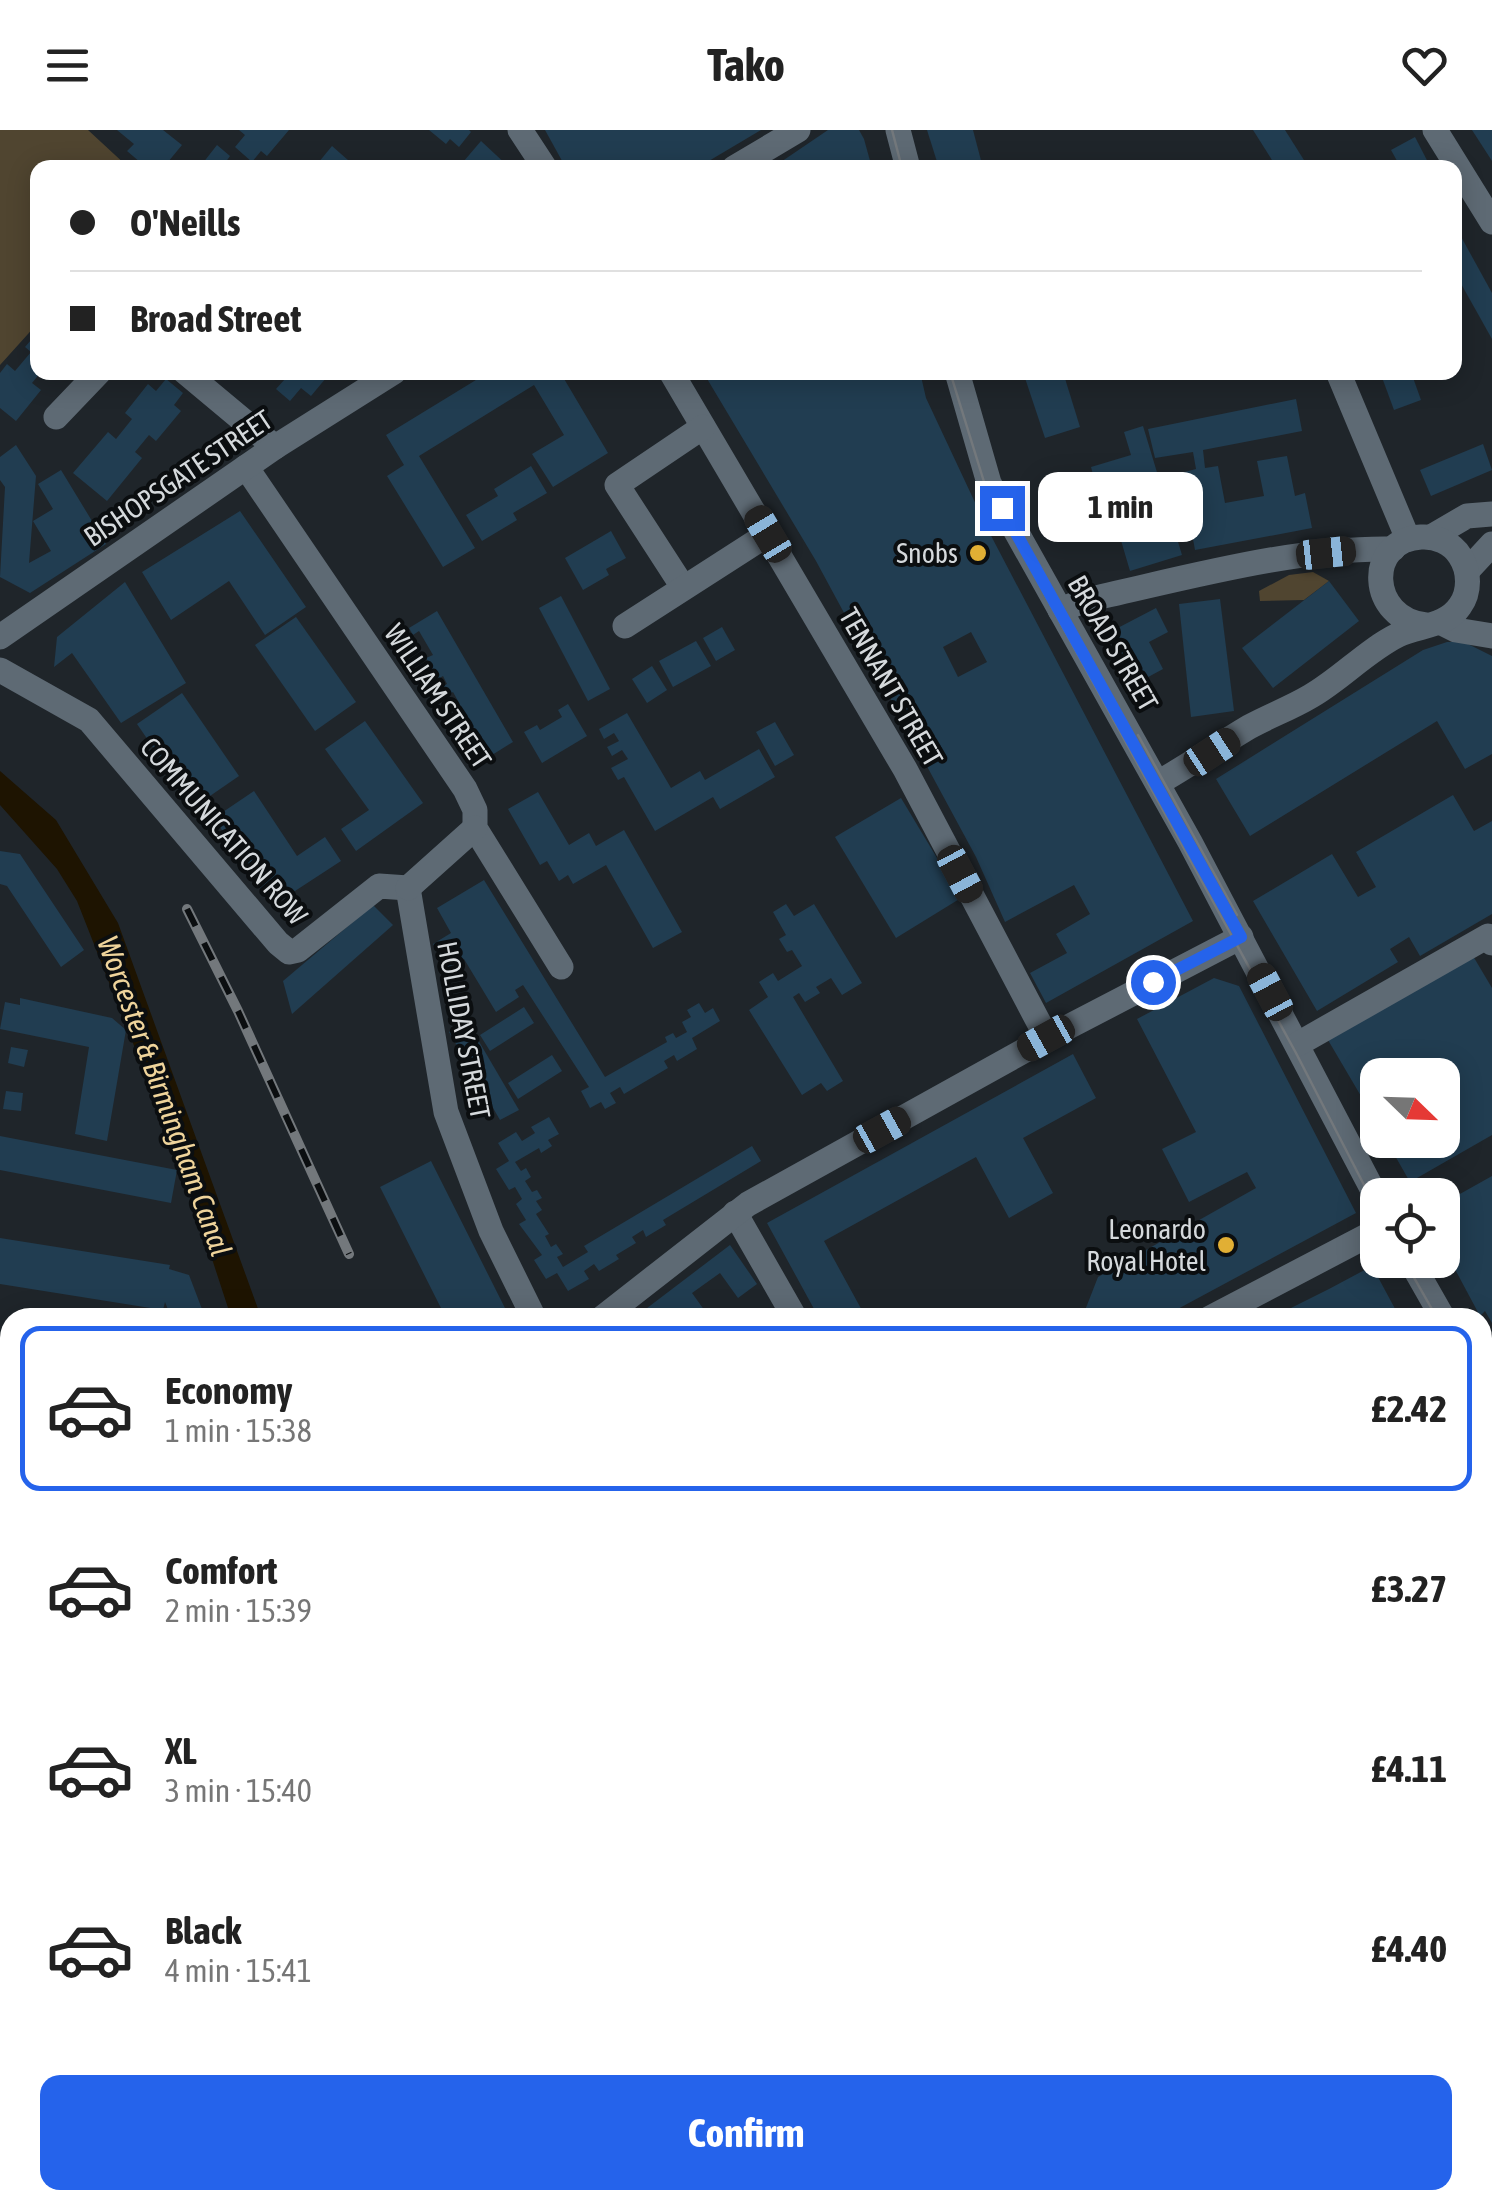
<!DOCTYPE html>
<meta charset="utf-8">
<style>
body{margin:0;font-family:"Asap Condensed",sans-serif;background:#f6f6f6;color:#222;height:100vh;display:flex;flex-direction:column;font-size:38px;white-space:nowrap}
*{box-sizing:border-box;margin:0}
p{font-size:32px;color:#767676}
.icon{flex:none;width:55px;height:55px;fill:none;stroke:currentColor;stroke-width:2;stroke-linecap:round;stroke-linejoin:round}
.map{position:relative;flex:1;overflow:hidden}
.panel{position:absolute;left:0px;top:1178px;width:1492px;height:902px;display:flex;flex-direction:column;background:#fff;border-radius:30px 30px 0 0;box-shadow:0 5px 25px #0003}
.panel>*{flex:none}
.banner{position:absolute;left:30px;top:30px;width:1432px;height:220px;border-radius:20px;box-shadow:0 5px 25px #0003;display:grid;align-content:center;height:220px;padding:0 40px;background:#fff}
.needle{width:65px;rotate:113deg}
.fabs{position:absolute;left:1360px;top:928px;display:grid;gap:20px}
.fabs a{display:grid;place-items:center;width:100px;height:100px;border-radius:20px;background:#fff;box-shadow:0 5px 25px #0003;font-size:50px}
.end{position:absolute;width:45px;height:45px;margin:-22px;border:12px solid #2563eb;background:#fff;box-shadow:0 0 0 5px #fff}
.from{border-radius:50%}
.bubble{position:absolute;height:70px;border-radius:20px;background:#fff;box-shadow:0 5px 25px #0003;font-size:32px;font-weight:700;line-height:70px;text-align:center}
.car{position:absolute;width:30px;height:60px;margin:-30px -15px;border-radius:12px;box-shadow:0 0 8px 2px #0007;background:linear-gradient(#222 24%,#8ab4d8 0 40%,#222 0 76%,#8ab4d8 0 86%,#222 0)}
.banner b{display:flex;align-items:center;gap:35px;height:95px;font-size:38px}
.banner b+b{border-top:2px solid #e0e0e0}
.banner i{width:25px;height:25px;background:#222}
ul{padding:18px 0 0;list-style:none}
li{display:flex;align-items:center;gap:30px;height:165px;margin:0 20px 15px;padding:0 20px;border:5px solid transparent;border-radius:20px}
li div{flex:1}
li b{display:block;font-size:38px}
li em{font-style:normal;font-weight:700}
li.current{border-color:#2563eb}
li>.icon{width:90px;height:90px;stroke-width:1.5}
.cta{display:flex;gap:20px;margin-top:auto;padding:20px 40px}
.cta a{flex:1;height:115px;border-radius:20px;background:#2563eb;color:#fff;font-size:40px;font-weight:700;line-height:115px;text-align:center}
header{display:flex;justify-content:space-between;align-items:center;height:130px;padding:0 40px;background:#fff;font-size:45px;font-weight:700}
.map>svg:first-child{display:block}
.green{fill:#504530}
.water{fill:#1e1401}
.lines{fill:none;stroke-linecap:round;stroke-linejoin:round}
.ferry{stroke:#efd49b;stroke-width:2.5;stroke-dasharray:12 10;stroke-linecap:butt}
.building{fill:#213d51;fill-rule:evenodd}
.minor{stroke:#5e6a74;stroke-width:25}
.tram{stroke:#73787c;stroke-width:2.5}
.rail-casing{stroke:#73787c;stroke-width:10}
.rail{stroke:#0b0e10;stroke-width:6;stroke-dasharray:19;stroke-linecap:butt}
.route{stroke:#2563eb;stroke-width:12}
.poi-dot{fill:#e1af34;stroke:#0b0e10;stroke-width:4}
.labels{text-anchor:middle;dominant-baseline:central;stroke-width:8;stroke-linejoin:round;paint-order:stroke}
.street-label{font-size:28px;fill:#d5d9dc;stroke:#0b0e10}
.poi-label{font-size:28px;fill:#d5d9dc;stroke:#0b0e10;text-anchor:end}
.water-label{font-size:30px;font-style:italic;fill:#efd49b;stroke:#0b0e10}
</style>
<header><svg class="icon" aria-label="menu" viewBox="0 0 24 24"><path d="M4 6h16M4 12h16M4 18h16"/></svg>Tako<svg class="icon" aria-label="heart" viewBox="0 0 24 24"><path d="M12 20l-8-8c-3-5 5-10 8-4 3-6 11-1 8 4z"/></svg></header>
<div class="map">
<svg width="1492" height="2078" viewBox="0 0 1492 2078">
<rect width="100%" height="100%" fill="#1f252a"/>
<g class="green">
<path d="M 0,0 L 88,0 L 128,37 L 38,38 L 37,194 L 0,235 Z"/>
<path d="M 1313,442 L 1329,451 L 1304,470 L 1260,471 L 1259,461 L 1289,445 Z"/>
</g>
<path class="water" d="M 0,641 L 56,690 L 118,793 L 261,1187 L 231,1187 L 183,1040 L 77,771 L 57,739 L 0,675 Z"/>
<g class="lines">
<path class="ferry" d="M 1482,1412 L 1492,1403"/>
</g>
<g class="building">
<path d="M 117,0 L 163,0 L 182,15 L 163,38 L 147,38 L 127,21 L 134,14 Z"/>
<path d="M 239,0 L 289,0 L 267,26 L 261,21 L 252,32 L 235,17 L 245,5 Z"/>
<path d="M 429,0 L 469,0 L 471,2 L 459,17 L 450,9 L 446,14 Z"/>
<path d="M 545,0 L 761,0 L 697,38 L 566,38 Z"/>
<path d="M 828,0 L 859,0 L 864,9 L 872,38 L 772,38 Z"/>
<path d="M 927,0 L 973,0 L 983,38 L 939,38 Z"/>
<path d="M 1253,0 L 1285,0 L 1309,38 L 1277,38 Z"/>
<path d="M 1472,0 L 1492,0 L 1492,31 Z"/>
<path d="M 1415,7 L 1431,38 L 1401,38 L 1391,20 Z"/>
<path d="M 481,11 L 510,38 L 458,38 Z"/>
<path d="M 217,15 L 230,26 L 225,33 L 231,37 L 235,32 L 242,38 L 199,38 Z"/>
<path d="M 332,16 L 357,38 L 314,38 Z"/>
<path d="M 1459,103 L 1492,163 L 1492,209 L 1455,143 L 1455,105 Z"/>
<path d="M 38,202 L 38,242 L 41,242 L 32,253 L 41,260 L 16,291 L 0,278 L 0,243 L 7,234 L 15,241 L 31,222 L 25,217 Z"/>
<path d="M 277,242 L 331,242 L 311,266 L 301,258 L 290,271 L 276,259 L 285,249 Z"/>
<path d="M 489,242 L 560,242 L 608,323 L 553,357 L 532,324 L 564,305 L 534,255 L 419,326 L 475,418 L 443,437 L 387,346 L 404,335 L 386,305 Z"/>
<path d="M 703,242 L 920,242 L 926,268 L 987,398 L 1193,791 L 1046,873 L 1030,843 L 1067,823 L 1056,804 L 1090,784 L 1074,755 L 1005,792 L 976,727 L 816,431 ZM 971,502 L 987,532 L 958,547 L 943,517 Z"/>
<path d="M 1023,242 L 1063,242 L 1080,297 L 1045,308 Z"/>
<path d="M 1380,242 L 1411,242 L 1421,270 L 1394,280 Z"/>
<path d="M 166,249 L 183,263 L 174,275 L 181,281 L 156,311 L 149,305 L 135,322 L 142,328 L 107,371 L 73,343 L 108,302 L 116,309 L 132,289 L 125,283 L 148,254 L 156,261 Z"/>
<path d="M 1296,269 L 1302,301 L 1203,320 L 1205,338 L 1218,336 L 1225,373 L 1264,366 L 1257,331 L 1287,326 L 1295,366 L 1305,363 L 1312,398 L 1195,420 L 1181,343 L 1196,339 L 1193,322 L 1155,328 L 1148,299 Z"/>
<path d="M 1143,296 L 1182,425 L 1130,441 L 1120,407 L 1110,409 L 1091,337 L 1131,325 L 1124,302 Z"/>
<path d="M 1483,314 L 1492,340 L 1431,366 L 1420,340 Z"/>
<path d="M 16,315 L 36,346 L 29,433 L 51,421 L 33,391 L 53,379 L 38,354 L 61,340 L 106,414 L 30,463 L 0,447 L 5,357 L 0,350 L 0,327 Z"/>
<path d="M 531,336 L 547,363 L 513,383 L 517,390 L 482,411 L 466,385 L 498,366 L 494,359 Z"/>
<path d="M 240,381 L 306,477 L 265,505 L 229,451 L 171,490 L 142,442 Z"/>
<path d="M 611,401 L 626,428 L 606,439 L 609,445 L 583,460 L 565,428 Z"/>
<path d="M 1329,451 L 1359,491 L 1273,558 L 1242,518 Z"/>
<path d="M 125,452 L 186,553 L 121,593 L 72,523 L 54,537 L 57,507 Z"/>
<path d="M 561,466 L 610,559 L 588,571 L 539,478 Z"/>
<path d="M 1220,469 L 1234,581 L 1191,587 L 1179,474 Z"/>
<path d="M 1156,478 L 1168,502 L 1149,512 L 1163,539 L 1137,553 L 1110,502 Z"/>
<path d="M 437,481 L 513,612 L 484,630 L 476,616 L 484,612 L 480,604 L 468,611 L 463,603 L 473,597 L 470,590 L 463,595 L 451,574 L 458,571 L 453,562 L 443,568 L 437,559 L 447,554 L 443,546 L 438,549 L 426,528 L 433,525 L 419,501 L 413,505 L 409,498 Z"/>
<path d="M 296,487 L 356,572 L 315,601 L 255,515 Z"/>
<path d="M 722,497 L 735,520 L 716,531 L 703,508 Z"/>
<path d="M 696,511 L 711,536 L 673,557 L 659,531 Z"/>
<path d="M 1447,512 L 1464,512 L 1492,526 L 1492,624 L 1465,639 L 1437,591 L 1250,706 L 1216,649 L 1423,520 Z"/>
<path d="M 652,536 L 667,560 L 647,573 L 632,549 Z"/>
<path d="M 182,563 L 239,646 L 194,677 L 137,594 Z"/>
<path d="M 568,574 L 587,606 L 542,633 L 524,602 L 537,595 L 540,600 L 562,587 L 558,580 Z"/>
<path d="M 627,583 L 671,658 L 700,641 L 705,650 L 759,619 L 775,647 L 720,679 L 713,667 L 655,701 L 624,647 L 618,650 L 611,638 L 628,629 L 622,620 L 612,626 L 607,617 L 619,611 L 614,603 L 604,609 L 599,599 Z"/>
<path d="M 365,591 L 423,673 L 356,721 L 341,699 L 369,680 L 325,619 Z"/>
<path d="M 775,592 L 794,625 L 775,636 L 756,602 Z"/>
<path d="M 254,661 L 297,726 L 325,707 L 341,731 L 272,776 L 214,688 Z"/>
<path d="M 538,662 L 569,715 L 589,703 L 596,716 L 624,700 L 682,802 L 653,818 L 606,735 L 573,754 L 568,745 L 559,751 L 547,731 L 540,735 L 508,679 Z"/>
<path d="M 1453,665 L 1474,701 L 1492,691 L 1492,784 L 1420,826 L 1409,807 L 1390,819 L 1398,832 L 1317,881 L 1253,771 L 1332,724 L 1358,767 L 1376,757 L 1356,722 Z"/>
<path d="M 901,668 L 961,768 L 896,808 L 835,707 Z"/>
<path d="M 0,721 L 20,724 L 84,820 L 61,837 L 7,756 L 0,754 Z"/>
<path d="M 484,750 L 605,947 L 667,912 L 665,907 L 673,903 L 676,908 L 687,902 L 682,892 L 691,887 L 687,880 L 699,873 L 705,883 L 713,878 L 720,891 L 692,908 L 697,919 L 677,931 L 674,925 L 664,931 L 668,938 L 624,964 L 620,957 L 610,963 L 616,973 L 605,979 L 601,972 L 590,978 L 581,961 L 589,957 L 523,855 L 515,860 L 519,867 L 496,882 L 464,829 L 447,838 L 433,814 L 451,803 L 437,778 Z"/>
<path d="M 786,774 L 794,786 L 814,774 L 862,853 L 842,865 L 831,848 L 816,857 L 820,863 L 805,872 L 799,863 L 793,867 L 843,951 L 827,961 L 821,953 L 802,965 L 749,880 L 768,867 L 759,852 L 773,843 L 778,851 L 802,836 L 792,820 L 787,822 L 779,809 L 786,805 L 773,782 Z"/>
<path d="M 373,775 L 393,795 L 292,884 L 283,851 Z"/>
<path d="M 1473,826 L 1492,858 L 1492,1005 L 1410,1052 L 1386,1010 L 1442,1010 L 1442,945 L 1378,945 L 1378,995 L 1328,910 Z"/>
<path d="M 1214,848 L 1239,856 L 1356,1083 L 1161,1188 L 1082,1188 L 1098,1147 L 1256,1058 L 1247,1042 L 1189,1072 L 1162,1019 L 1196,1002 L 1137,889 Z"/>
<path d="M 20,868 L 112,888 L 126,900 L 107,1011 L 75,1004 L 89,917 L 0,899 L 5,872 L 20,875 Z"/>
<path d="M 524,877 L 534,893 L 490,921 L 480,905 Z"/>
<path d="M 467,891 L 519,980 L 500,990 L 449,902 Z"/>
<path d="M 11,917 L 28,920 L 24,937 L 8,933 Z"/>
<path d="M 1073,924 L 1096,968 L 1023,1008 L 1053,1063 L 1009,1088 L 976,1027 L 824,1111 L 864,1184 L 857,1188 L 819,1188 L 767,1093 Z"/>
<path d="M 552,925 L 562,941 L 518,969 L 508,953 Z"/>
<path d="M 6,961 L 23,963 L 21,981 L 3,979 Z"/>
<path d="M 549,987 L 559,1004 L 548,1010 L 552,1016 L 541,1023 L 539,1018 L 515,1032 L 521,1041 L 526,1038 L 531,1047 L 525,1051 L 532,1062 L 537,1060 L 542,1068 L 536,1071 L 542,1080 L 536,1084 L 549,1104 L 545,1106 L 551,1117 L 556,1114 L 563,1124 L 557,1127 L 563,1137 L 588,1122 L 584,1116 L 752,1016 L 761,1031 L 663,1090 L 666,1095 L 646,1107 L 643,1100 L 632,1107 L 636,1113 L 616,1125 L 619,1129 L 599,1141 L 594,1134 L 584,1141 L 589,1149 L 568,1161 L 557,1143 L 546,1149 L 534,1130 L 542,1125 L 519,1094 L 526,1090 L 516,1074 L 522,1069 L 515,1057 L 509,1060 L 496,1039 L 509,1031 L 498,1013 L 516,1002 L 522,1011 L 535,1003 L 531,997 Z"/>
<path d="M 0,1006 L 177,1040 L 171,1073 L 0,1040 Z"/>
<path d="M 431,1031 L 510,1188 L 436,1188 L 444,1184 L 380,1057 Z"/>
<path d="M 1492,1046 L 1492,1193 L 1485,1181 L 1480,1186 L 1442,1115 L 1448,1111 L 1442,1101 L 1442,1074 Z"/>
<path d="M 0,1108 L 170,1135 L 169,1139 L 189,1145 L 205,1187 L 171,1187 L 165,1172 L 163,1180 L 0,1154 Z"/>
<path d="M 730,1115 L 757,1154 L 738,1168 L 720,1143 L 692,1163 L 710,1188 L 634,1188 Z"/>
<path d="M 1372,1136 L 1400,1188 L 1271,1188 L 1329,1159 Z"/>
<path d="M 8,1281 L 10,1427 L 4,1453 L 0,1453 L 0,1318 Z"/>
<path d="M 1492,1346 L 1492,1373 L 1482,1377 L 1482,1351 Z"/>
<path d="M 1492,1423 L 1492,1497 L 1482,1499 L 1482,1433 Z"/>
<path d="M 1,1465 L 10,1465 L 10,1521 L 7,1522 Z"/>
<path d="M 10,1525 L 10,1561 L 0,1562 L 0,1526 Z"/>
<rect x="1482" y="1647" width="10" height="175"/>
<path d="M 0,1751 L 10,1774 L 10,1814 L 0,1818 Z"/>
<path d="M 10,1859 L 10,1918 L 0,1921 L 0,1863 Z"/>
<path d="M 10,1996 L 10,2050 L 0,2054 L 0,1999 Z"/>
<path d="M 1482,2046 L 1492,2046 L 1492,2078 L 1467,2078 L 1467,2070 L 1482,2070 Z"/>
<path d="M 38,2070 L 127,2070 L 107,2078 L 19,2078 Z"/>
<path d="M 184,2070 L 225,2070 L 227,2078 L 186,2078 Z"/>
<path d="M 371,2070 L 424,2070 L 425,2078 L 339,2078 Z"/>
<path d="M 472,2070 L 527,2070 L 528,2078 L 474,2078 Z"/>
<path d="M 571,2070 L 642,2070 L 644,2078 L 573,2078 Z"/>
<path d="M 710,2070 L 765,2070 L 766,2078 L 711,2078 Z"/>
<path d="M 851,2070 L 920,2070 L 927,2078 L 857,2078 Z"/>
<path d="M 1165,2070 L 1309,2070 L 1309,2078 L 1157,2078 Z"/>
</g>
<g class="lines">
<g class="minor">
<path d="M 520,0 L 545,38"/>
<path d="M 898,0 L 908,38"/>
<path d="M 1435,0 L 1492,92"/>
<path d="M 734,38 L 798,0"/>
<path d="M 185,242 L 275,317"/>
<path d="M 671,242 L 905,639 L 1047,908"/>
<path d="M 957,242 L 989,353 L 1190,712 L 1378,1070"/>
<path d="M 1338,242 L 1408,409"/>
<path d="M 56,287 L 99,242"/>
<path d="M 246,337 L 465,659 L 475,680 L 475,698 L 561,837"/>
<path d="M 1431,407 L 1467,386 L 1492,384"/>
<path d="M 1467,441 L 1492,414"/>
<path d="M 683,457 L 617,355 L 703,297"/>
<path d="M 1060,480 L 1086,470 C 1182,449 1295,417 1393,419"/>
<path d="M 1440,492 L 1456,500 L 1492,506"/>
<path d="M 625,496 L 768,404"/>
<path d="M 0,507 L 275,317 L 394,242"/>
<path d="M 0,540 L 89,590 L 278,813 L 289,822 L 298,820 L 379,756 L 408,758"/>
<path d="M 1158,653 C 1189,635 1219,615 1249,597 C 1269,586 1291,578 1311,566 C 1342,548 1366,521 1398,505 C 1419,495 1446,497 1460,476 C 1470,462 1470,441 1460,426 C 1452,413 1436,406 1421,407 C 1365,410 1368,489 1426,495"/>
<path d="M 408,758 L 446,982 L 491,1101 L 534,1188"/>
<path d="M 408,758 L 475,698"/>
<path d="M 1298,914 L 1488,806 L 1492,813"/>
<path d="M 735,1083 L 795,1188"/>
<path d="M 1410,1130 L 1443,1188"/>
<path d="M 602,1188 L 748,1074 L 1047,908 L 1241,807"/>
<path d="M 1210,1188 L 1378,1100"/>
<path d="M 1482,1259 L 1492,1278"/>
<path d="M 1482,1337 L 1492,1333"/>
<path d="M 1482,1505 L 1492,1503"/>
<path d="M 1482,1565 L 1482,1616"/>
<path d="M 0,1597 L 10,1596"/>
<path d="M 0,1844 L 10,1840"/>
<path d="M 1482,1849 L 1492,1848"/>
<path d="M 251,2070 L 252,2078"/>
<path d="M 987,2070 L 989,2078"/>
<path d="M 0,2073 L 10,2070"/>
</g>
<g class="tram">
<path d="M 892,0 L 902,38"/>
<path d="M 950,242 L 985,355 L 1296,923 L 1378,1082"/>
<path d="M 1138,605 L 1237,785"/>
<path d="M 1404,1130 L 1437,1188"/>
<path d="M 1482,1270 L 1492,1289"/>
</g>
<g class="rail-casing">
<path id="rail" d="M 187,779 L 238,881 L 349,1124"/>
</g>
<use href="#rail" class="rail"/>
</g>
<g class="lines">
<path class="route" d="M 1002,378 L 1241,807 L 1153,852"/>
</g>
<g class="poi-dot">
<circle cx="978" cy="423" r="10"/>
<circle cx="1226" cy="1115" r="10"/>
</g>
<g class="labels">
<g class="street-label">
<text transform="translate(178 348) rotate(-34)">BISHOPSGATE STREET</text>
<text transform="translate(1113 513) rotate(60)">BROAD STREET</text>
<text transform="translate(891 557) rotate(60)">TENNANT STREET</text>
<text transform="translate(438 566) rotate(56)">WILLIAM STREET</text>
<text transform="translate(224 701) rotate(49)">COMMUNICATION ROW</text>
<text transform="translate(464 900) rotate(79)">HOLLIDAY STREET</text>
</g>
<g class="poi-label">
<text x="958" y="423">Snobs</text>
<text x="1206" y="1099">Leonardo<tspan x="1206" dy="32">Royal Hotel</tspan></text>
</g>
<g class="water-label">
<text transform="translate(165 966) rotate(70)">Worcester &amp; Birmingham Canal</text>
</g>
</g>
</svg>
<div class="fabs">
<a><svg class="needle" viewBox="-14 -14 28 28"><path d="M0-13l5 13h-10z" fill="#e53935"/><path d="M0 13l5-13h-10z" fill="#767676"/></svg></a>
<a><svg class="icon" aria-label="locate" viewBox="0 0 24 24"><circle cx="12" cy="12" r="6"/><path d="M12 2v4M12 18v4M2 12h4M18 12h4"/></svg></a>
</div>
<i class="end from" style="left:1153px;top:852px"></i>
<i class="end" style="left:1002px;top:378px"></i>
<div class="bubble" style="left:1038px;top:342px;width:165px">1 min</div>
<i class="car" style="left:768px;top:404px;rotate:329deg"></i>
<i class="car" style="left:1326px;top:423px;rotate:84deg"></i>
<i class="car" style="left:1212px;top:622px;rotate:57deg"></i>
<i class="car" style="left:960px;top:744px;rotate:152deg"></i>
<i class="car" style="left:1270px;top:862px;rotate:332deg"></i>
<i class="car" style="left:1046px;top:908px;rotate:241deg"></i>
<i class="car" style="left:882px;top:1000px;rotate:61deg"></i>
<div class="banner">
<b><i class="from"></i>O'Neills</b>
<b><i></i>Broad Street</b>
</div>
<section class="panel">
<ul>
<li class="current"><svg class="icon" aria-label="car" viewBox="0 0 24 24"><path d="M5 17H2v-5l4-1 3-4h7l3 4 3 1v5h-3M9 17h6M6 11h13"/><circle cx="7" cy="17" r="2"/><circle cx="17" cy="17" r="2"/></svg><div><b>Economy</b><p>1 min · 15:38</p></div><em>£2.42</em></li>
<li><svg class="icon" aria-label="car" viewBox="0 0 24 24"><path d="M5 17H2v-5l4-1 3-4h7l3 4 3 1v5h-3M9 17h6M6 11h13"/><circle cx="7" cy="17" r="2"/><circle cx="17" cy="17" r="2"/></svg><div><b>Comfort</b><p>2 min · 15:39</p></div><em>£3.27</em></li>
<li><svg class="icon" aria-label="car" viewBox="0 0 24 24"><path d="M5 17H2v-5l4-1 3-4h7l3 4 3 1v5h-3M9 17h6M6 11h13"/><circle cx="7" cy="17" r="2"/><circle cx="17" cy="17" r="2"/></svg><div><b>XL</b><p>3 min · 15:40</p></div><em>£4.11</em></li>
<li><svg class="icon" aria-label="car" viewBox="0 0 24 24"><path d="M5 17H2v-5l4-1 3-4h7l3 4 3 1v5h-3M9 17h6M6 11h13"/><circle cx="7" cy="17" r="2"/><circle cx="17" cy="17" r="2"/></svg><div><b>Black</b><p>4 min · 15:41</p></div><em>£4.40</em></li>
</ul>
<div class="cta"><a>Confirm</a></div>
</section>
</div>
